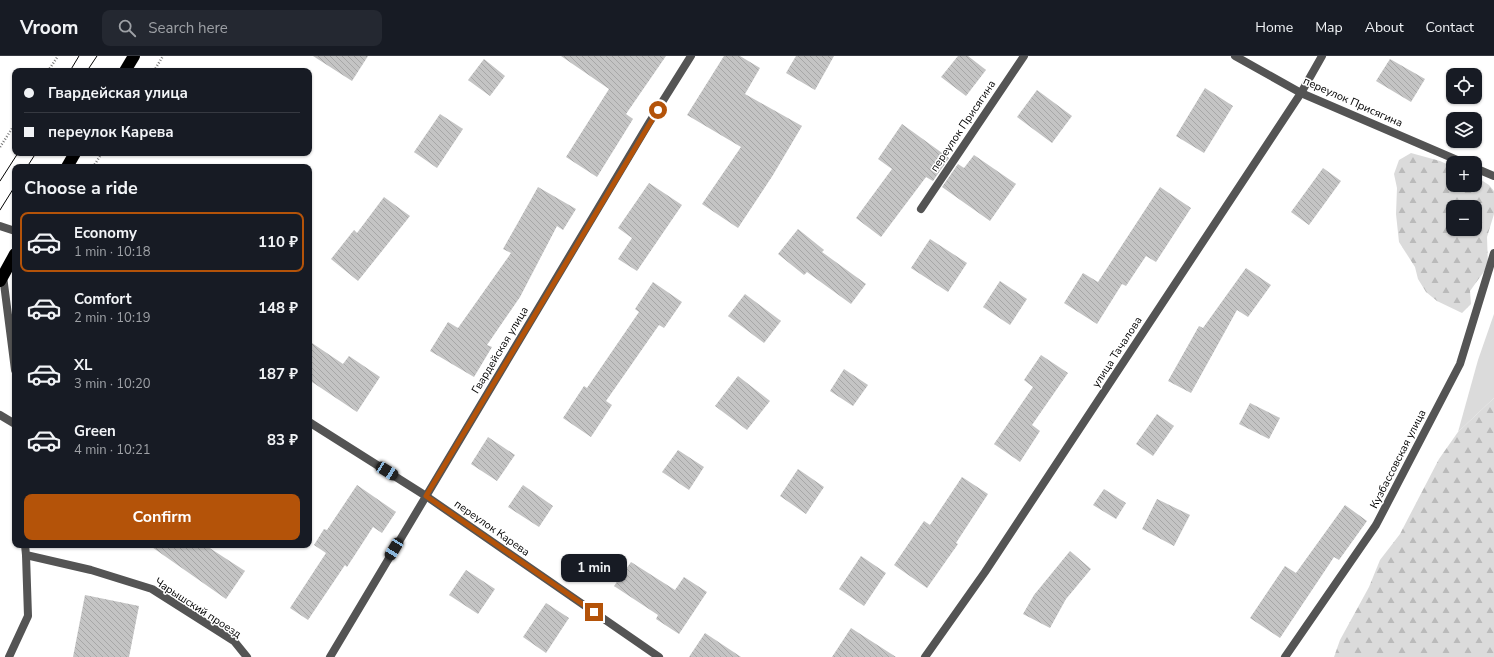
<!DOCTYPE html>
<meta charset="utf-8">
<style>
body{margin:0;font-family:"Nunito Sans",sans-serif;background:#242831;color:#f1f3f6;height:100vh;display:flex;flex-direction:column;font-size:15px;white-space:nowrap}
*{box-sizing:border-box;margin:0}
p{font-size:13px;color:#9ea1a6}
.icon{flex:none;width:22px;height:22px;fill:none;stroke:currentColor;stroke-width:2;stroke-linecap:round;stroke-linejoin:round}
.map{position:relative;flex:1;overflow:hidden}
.drawer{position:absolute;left:12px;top:108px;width:300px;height:384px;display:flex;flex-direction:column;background:#171b24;border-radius:8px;box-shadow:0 1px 3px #0004}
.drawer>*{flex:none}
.banner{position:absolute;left:12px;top:12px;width:300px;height:88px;border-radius:8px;box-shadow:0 1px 3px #0004;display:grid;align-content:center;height:88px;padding:0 12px;background:#171b24}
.buttons{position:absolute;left:1446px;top:12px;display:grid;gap:8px}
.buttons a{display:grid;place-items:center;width:36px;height:36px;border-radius:8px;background:#171b24;box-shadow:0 1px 3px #0004;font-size:20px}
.end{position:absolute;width:18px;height:18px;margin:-9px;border:5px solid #b45309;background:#fff;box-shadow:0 0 0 2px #fff}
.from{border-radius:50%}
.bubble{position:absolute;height:28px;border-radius:8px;background:#171b24;box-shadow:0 1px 3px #0004;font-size:13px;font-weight:700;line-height:28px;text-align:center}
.car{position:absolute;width:12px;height:24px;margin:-12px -6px;border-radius:5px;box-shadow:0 0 3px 1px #0007;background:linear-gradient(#222 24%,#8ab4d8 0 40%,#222 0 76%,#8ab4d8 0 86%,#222 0)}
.banner b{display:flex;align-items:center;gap:14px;height:38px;font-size:15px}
.banner b+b{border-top:1px solid #363941}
.banner i{width:10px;height:10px;background:#f1f3f6}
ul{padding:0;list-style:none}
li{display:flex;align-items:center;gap:12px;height:60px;margin:0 8px 6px;padding:0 4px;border:2px solid transparent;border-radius:8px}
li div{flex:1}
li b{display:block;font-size:15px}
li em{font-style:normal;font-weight:700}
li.on{border-color:#b45309}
li>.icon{width:36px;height:36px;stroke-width:1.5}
h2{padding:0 12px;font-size:18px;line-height:48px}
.button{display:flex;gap:8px;margin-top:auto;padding:8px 12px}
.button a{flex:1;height:46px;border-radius:8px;background:#b45309;color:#fff;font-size:16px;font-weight:700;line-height:46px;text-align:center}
header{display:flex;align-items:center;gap:24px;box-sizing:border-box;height:56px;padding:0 20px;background:#171b24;border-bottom:1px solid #363941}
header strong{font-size:19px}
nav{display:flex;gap:22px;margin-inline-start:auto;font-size:14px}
.search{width:280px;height:36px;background:#242831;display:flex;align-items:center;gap:10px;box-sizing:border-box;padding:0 14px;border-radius:8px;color:#9ea1a6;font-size:15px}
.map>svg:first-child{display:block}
.grass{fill:#dbdbdb}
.forest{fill:url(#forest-firs);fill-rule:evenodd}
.building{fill:url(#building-back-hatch)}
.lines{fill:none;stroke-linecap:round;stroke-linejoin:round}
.path{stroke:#767676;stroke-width:2.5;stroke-dasharray:1 2;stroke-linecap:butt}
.street{stroke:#545454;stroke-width:8}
.highway{stroke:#000;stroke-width:12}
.tram{stroke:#000;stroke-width:1}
.route{stroke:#b45309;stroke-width:5}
.labels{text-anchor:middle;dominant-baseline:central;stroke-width:3;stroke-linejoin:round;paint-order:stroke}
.street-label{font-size:11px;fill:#000;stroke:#fff}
</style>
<header>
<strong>Vroom</strong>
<div class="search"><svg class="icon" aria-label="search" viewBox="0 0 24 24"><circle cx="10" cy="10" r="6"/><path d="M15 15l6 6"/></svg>Search here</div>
<nav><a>Home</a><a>Map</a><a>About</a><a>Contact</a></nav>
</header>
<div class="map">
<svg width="1494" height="601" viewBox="0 0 1494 601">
<defs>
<pattern id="forest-firs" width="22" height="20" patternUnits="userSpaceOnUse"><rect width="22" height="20" fill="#dbdbdb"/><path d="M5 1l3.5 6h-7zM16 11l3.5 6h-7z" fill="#bababa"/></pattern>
<pattern id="building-back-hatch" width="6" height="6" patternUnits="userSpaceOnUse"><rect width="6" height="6" fill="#c4c4c4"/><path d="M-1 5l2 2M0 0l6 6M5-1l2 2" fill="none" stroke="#a7a7a7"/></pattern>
</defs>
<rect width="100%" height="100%" fill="#fff"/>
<path class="grass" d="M 1494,258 L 1494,342 L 1458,376 L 1478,304 Z"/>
<g class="forest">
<path d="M 1411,97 L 1440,105 L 1453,111 L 1453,129 L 1475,129 L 1475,120 L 1489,129 L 1494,135 L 1494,158 L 1487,181 L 1488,210 L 1470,235 L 1471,248 L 1462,257 L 1437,245 L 1426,236 L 1418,223 L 1415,211 L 1399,186 L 1396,158 L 1397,132 L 1394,118 L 1399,104 ZM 1453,151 L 1475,151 L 1475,173 L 1453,173 Z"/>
<path d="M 1494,342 L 1494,601 L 1334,601 L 1340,584 L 1369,531 L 1380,504 L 1400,478 L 1439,403 L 1458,376 Z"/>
</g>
<g class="building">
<path d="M 313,0 L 368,0 L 352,25 Z"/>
<path d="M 561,0 L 666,0 L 626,58 L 633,63 L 597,121 L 566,101 L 609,33 Z"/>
<path d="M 724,0 L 740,0 L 760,12 L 745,38 L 802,70 L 773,119 L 738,172 L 702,148 L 741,91 L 687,59 Z"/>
<path d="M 796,0 L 834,0 L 815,34 L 786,17 Z"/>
<path d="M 958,0 L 968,0 L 986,14 L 966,40 L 941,21 Z"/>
<path d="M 484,3 L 505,20 L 490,40 L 468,24 Z"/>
<path d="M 1390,3 L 1425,23 L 1411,46 L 1376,25 Z"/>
<path d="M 1205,32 L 1233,50 L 1204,97 L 1176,80 Z"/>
<path d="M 1037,34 L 1072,60 L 1052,87 L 1017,61 Z"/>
<path d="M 440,58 L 463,73 L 437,112 L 414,96 Z"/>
<path d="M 902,68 L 949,102 L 933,125 L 926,121 L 881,181 L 856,162 L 892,113 L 878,103 Z"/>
<path d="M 974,99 L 1016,128 L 990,165 L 942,131 L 958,108 L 964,112 Z"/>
<path d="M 1323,112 L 1341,125 L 1309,169 L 1291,156 Z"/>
<path d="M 649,127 L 682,149 L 637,215 L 618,203 L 632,182 L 618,172 Z"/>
<path d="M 538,131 L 576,153 L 563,174 L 557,170 L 520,241 L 487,289 L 492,291 L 474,321 L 430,295 L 448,266 L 458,272 L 511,197 L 503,193 Z"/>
<path d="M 1160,131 L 1191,152 L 1156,206 L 1146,200 L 1126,230 L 1122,228 L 1097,268 L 1064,247 L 1083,217 L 1098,226 Z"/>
<path d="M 384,141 L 410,160 L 358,225 L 331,203 L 354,174 L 357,177 Z"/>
<path d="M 798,173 L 824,194 L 822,196 L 866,228 L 851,248 L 807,216 L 804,219 L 778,198 Z"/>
<path d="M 930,183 L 967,207 L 948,236 L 911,212 Z"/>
<path d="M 1246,212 L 1271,229 L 1248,261 L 1237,254 L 1191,337 L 1168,325 L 1199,270 L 1203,272 Z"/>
<path d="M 1000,225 L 1027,243 L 1010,269 L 983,251 Z"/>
<path d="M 653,226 L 682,246 L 664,272 L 659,269 L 606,345 L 612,349 L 591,381 L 563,362 L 584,330 L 587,332 L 639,256 L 635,253 Z"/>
<path d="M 745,238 L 781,265 L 764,287 L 728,260 Z"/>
<path d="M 309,285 L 343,308 L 349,300 L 380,321 L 357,356 L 309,324 Z"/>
<path d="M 1041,299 L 1068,317 L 1032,369 L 1040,375 L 1020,406 L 994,388 L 1033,331 L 1024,324 Z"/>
<path d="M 844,313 L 868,329 L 853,350 L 830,335 Z"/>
<path d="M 738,320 L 770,345 L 747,374 L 715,350 Z"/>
<path d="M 1250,347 L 1280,362 L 1269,383 L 1239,368 Z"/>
<path d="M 1157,358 L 1174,370 L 1153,400 L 1136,388 Z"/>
<path d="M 488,381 L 515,399 L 497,425 L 471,408 Z"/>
<path d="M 678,394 L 704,411 L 689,434 L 662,416 Z"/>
<path d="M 798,413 L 824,431 L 806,458 L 780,440 Z"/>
<path d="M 962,421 L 988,438 L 956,487 L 958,488 L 927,532 L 894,509 L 924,465 L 930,469 Z"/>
<path d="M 357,429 L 396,456 L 382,477 L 373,471 L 347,511 L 345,509 L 308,564 L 290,552 L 326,497 L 314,489 L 324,473 L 327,474 Z"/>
<path d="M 523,429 L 553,450 L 539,471 L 508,451 Z"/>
<path d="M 1104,433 L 1126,447 L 1116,463 L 1093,449 Z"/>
<path d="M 1157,443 L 1190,459 L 1174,490 L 1142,473 Z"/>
<path d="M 1345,449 L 1367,465 L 1339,504 L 1334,501 L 1280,582 L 1250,562 L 1285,510 L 1296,517 Z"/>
<path d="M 149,489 L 205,489 L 245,515 L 226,543 Z"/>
<path d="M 1070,495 L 1091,513 L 1066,543 L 1050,572 L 1023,558 L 1034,539 Z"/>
<path d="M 861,500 L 886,517 L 864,550 L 839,533 Z"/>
<path d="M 631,506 L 675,534 L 684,521 L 707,536 L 679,578 L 656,563 L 658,559 L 614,530 Z"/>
<path d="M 466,514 L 495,533 L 478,558 L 449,539 Z"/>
<path d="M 85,539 L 139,550 L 129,601 L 73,601 Z"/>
<path d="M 546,547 L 569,562 L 546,597 L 523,581 Z"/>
<path d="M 851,572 L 896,601 L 832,601 Z"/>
<path d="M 705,577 L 741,601 L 689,601 Z"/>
</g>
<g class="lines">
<g class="path">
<path d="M 48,15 L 58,0"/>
<path d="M 154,15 L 163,0"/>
<path d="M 0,91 L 15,68"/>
<path d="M 93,111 L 102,97"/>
</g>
<g class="street">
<path d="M 1235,0 L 1301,37 L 1464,107"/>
<path d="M 1475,112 L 1494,120"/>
<path d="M 921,153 L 1024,0"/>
<path d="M 0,170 L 15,175"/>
<path d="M 3,220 L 15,314"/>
<path d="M 0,359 L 15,368"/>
<path d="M 309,366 L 426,440 L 659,601"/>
<path d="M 25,489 L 26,499 L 91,514 L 152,533 L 234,585 L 247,601"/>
<path d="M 9,601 L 28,560 L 26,499"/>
<path d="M 330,601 L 649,67 L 691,0"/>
<path d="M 925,601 L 985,516 L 1301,37 L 1322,0"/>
<path d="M 1285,601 L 1376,469 L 1460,308 L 1494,197"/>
</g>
<g class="highway">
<path d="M 125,15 L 134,0"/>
<path d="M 67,111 L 75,97"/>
<path d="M 0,225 L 15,198"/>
</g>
<g class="tram">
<path d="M 70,15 L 79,0"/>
<path d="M 87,15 L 97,0"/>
<path d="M 27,111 L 36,97"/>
<path d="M 0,125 L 18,97"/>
<path d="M 0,154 L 15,130"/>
</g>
</g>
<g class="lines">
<path class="route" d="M 594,556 L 426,440 L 658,54"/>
</g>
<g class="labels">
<g class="street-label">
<text transform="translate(1353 46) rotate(24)">переулок Присягина</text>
<text transform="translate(963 70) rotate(-56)">переулок Присягина</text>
<text transform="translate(500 294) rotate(-59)">Гвардейская улица</text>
<text transform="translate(1117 296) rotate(-57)">улица Тачалова</text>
<text transform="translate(1398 403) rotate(-63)">Кузбассовская улица</text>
<text transform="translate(492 472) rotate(35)">переулок Карева</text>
<text transform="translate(198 552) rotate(33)">Чарышский проезд</text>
</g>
</g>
</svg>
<div class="buttons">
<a><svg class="icon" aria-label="locate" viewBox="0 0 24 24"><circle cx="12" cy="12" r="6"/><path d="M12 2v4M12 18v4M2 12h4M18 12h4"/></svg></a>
<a><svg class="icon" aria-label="layers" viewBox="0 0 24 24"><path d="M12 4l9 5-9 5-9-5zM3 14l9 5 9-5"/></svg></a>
<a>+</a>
<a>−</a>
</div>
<i class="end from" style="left:658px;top:54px"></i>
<i class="end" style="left:594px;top:556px"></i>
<div class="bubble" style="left:561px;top:498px;width:66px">1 min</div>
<i class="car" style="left:387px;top:415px;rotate:122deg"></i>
<i class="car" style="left:394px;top:493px;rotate:211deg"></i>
<div class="banner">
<b><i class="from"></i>Гвардейская улица</b>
<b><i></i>переулок Карева</b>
</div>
<section class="drawer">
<h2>Choose a ride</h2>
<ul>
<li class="on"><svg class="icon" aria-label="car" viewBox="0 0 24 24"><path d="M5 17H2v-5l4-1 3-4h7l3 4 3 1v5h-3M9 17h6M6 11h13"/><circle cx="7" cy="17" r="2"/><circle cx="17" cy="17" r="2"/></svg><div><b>Economy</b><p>1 min · 10:18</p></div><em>110 ₽</em></li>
<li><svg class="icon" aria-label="car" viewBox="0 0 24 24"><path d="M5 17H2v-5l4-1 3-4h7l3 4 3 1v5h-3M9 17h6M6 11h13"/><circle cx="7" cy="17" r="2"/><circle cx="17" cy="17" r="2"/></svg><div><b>Comfort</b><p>2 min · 10:19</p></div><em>148 ₽</em></li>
<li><svg class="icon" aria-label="car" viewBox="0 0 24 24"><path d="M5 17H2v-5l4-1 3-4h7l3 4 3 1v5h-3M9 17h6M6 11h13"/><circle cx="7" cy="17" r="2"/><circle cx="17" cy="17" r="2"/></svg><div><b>XL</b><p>3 min · 10:20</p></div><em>187 ₽</em></li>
<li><svg class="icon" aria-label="car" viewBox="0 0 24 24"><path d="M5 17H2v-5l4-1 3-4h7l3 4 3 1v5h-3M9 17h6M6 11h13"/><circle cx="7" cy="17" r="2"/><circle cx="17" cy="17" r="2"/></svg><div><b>Green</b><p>4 min · 10:21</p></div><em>83 ₽</em></li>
</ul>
<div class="button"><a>Confirm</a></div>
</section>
</div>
